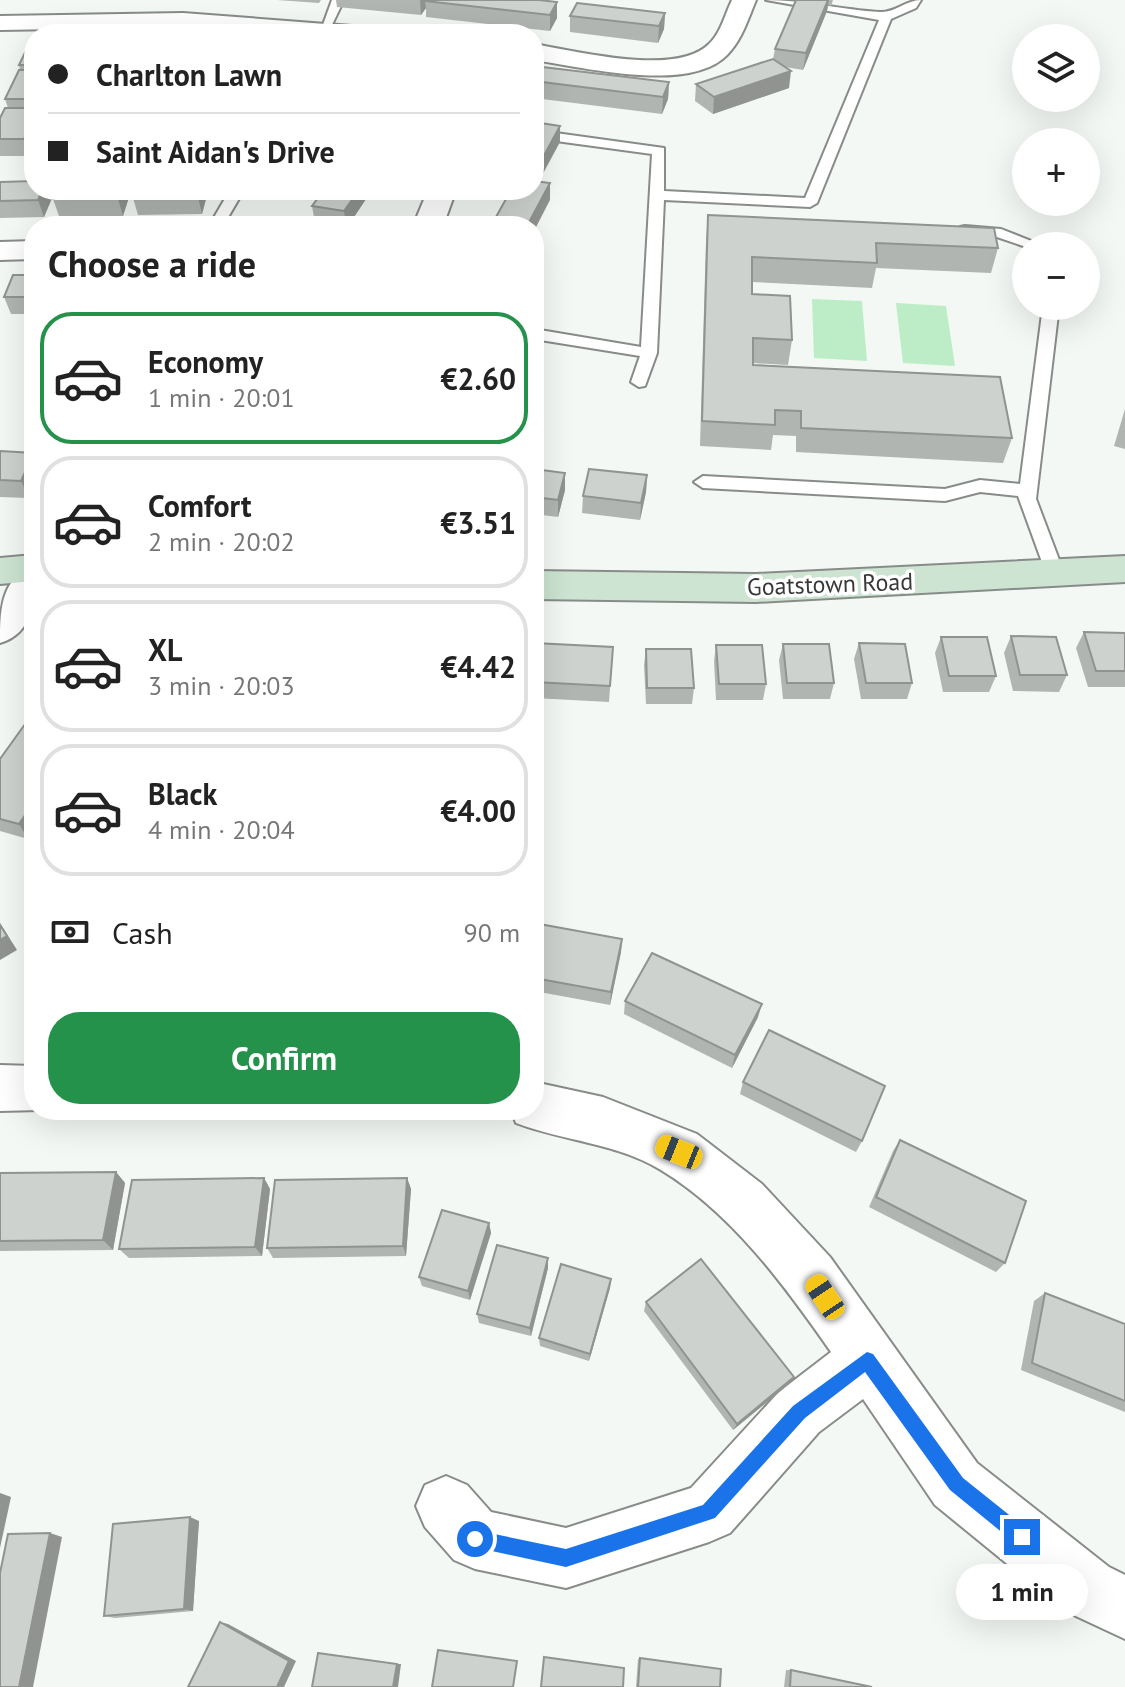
<!DOCTYPE html>
<meta charset="utf-8">
<style>
body{margin:0;font-family:"PT Sans",sans-serif;background:#f6f6f6;color:#222;height:100vh;display:flex;flex-direction:column;font-size:30px;white-space:nowrap}
*{box-sizing:border-box;margin:0}
p{font-size:26px;color:#767676}
.icon{flex:none;width:44px;height:44px;fill:none;stroke:currentColor;stroke-width:2;stroke-linecap:round;stroke-linejoin:round}
.map{position:relative;flex:1;overflow:hidden}
.side{position:absolute;left:24px;top:216px;width:520px;height:904px;display:flex;flex-direction:column;background:#fff;border-radius:32px;box-shadow:0 8px 32px #0002}
.side>*{flex:none}
.guide{position:absolute;left:24px;top:24px;width:520px;height:176px;border-radius:32px;box-shadow:0 8px 32px #0002;display:grid;align-content:center;height:176px;padding:0 24px;background:#fff}
.tools{position:absolute;left:1012px;top:24px;display:grid;gap:16px}
.tools a{display:grid;place-items:center;width:88px;height:88px;border-radius:50%;background:#fff;box-shadow:0 8px 32px #0002;font-size:40px}
.end{position:absolute;width:36px;height:36px;margin:-18px;border:10px solid #1a73e8;background:#fff;box-shadow:0 0 0 4px #fff}
.from{border-radius:50%}
.bubble{position:absolute;height:56px;border-radius:28px;background:#fff;box-shadow:0 8px 32px #0002;font-size:26px;font-weight:800;line-height:56px;text-align:center}
.car{position:absolute;width:24px;height:48px;margin:-24px -12px;border-radius:10px;box-shadow:0 0 6px 2px #0007;background:linear-gradient(#f5c518 24%,#345 0 40%,#f5c518 0 76%,#345 0 86%,#f5c518 0)}
.guide b{display:flex;align-items:center;gap:28px;height:76px;font-size:30px}
.guide b+b{border-top:2px solid #e0e0e0}
.guide i{width:20px;height:20px;background:#222}
ul{padding:0;list-style:none}
li{display:flex;align-items:center;gap:24px;height:132px;margin:0 16px 12px;padding:0 8px;border:4px solid #e0e0e0;border-radius:32px}
li div{flex:1}
li b{display:block;font-size:30px}
li em{font-style:normal;font-weight:800}
li.on{border-color:#24924b}
li>.icon{width:72px;height:72px;stroke-width:1.5}
h2{padding:0 24px;font-size:36px;line-height:96px}
.pay{display:flex;align-items:center;gap:20px;height:88px;padding:0 24px;font-size:30px}
.pay p{margin-inline-start:auto}
.button{display:flex;gap:16px;margin-top:auto;padding:16px 24px}
.button a{flex:1;height:92px;border-radius:32px;background:#24924b;color:#fff;font-size:32px;font-weight:800;line-height:92px;text-align:center}
.map>svg:first-child{display:block}
.green{fill:#bdedc6}
.lines{fill:none;stroke-linecap:round;stroke-linejoin:round}
.service-casing{stroke:#888c88;stroke-width:4}
.minor-casing{stroke:#888c88;stroke-width:4}
.secondary-casing{stroke:#888c88;stroke-width:4}
.service{fill:#fff;fill-rule:evenodd}
.minor{fill:#fff;fill-rule:evenodd}
.secondary{fill:#cde4d2;fill-rule:evenodd}
.wall{fill:#b0b5b1}
.shaded-wall{fill:#909390}
.building{fill:#cdd2ce;stroke:#909390;stroke-width:2}
.route{fill:#1a73e8}
.labels{text-anchor:middle;dominant-baseline:central;stroke-width:7;stroke-linejoin:round;paint-order:stroke}
.street-label{font-size:24px;fill:#373938;stroke:#fff}
</style>
<div class="map">
<svg width="1125" height="1687" viewBox="0 0 1125 1687">
<rect width="100%" height="100%" fill="#f3f8f4"/>
<g class="green">
<path d="M 812,299 L 862,301 L 867,361 L 814,358 Z"/>
<path d="M 896,303 L 946,306 L 955,366 L 903,363 Z"/>
</g>
<g class="lines">
<g class="service-casing">
<g id="service">
<path d="M 332,0 L 344,0 L 328,33 L 320,33 Z"/>
<path d="M 766,0 C 805,0 842,10 880,12 C 895,13 906,0 921,0 L 916,8 L 891,19 L 817,203 L 810,207 L 664,200 L 657,353 L 645,386 L 639,387 L 631,382 L 640,356 L 534,339 L 534,329 L 641,347 L 652,154 L 534,138 L 534,130 L 664,148 L 664,191 L 805,198 L 879,20 Z"/>
<path d="M 230,190 L 244,190 L 223,226 L 209,226 Z"/>
<path d="M 965,226 L 1001,229 L 1044,246 L 1026,247 L 994,236 L 960,233 L 960,227 Z"/>
<path d="M 1043,306 L 1059,306 L 1036,499 L 1064,573 L 1062,578 L 1048,578 L 1046,573 L 1018,496 L 980,492 L 945,501 L 703,488 L 694,482 L 703,476 L 945,489 L 980,480 L 1020,484 Z"/>
</g>
</g>
<g class="minor-casing">
<g id="minor">
<path d="M 732,0 L 756,0 C 748,19 742,40 727,55 C 689,94 582,67 534,60 L 534,44 C 576,51 676,77 709,44 C 721,33 725,14 732,0 Z"/>
<path d="M 183,13 L 365,27 L 377,34 L 268,34 L 183,27 L 0,30 L 0,16 Z"/>
<path d="M 428,190 L 456,190 L 443,226 L 413,226 Z"/>
<path d="M 34,241 L 34,259 L 0,260 L 0,242 Z"/>
<path d="M 34,567 C 34,597 35,633 0,643 C 0,613 0,577 34,567 Z"/>
<path d="M 0,1065 L 34,1066 L 34,1110 L 40,1110 L 0,1111 Z"/>
<path d="M 534,1082 L 603,1097 L 697,1134 L 762,1184 L 830,1257 L 977,1463 L 1109,1567 L 1125,1575 L 1125,1639 L 1065,1611 L 935,1505 L 863,1399 L 819,1432 L 730,1533 L 709,1542 L 566,1588 L 475,1569 L 454,1560 L 425,1527 L 416,1506 L 425,1485 L 446,1476 L 467,1485 L 491,1512 L 566,1528 L 691,1488 L 779,1392 L 831,1352 C 785,1286 732,1213 661,1170 C 617,1143 563,1141 516,1123 L 511,1110 L 534,1110 Z"/>
</g>
</g>
<g class="secondary-casing">
<g id="secondary">
<path d="M 34,555 L 34,581 L 0,584 L 0,558 Z"/>
<path d="M 1125,556 L 1125,582 L 756,602 L 534,599 L 534,571 L 756,574 Z"/>
</g>
</g>
<use href="#service" class="service"/>
<use href="#minor" class="minor"/>
<use href="#secondary" class="secondary"/>
</g>
<g class="wall">
<path d="M 277,0 L 321,0 L 319,3 Z"/>
<path d="M 336,0 L 539,0 L 557,18 L 550,31 L 426,17 L 426,8 L 421,15 L 337,7 Z"/>
<path d="M 796,0 L 833,0 L 831,6 L 828,5 L 827,11 L 803,70 L 785,67 L 789,88 L 713,114 L 695,101 L 696,84 L 773,59 L 775,49 Z"/>
<path d="M 665,13 L 664,29 L 658,43 L 570,32 L 570,16 Z"/>
<path d="M 34,38 L 34,146 L 29,156 L 0,156 L 0,139 L 8,108 L 5,99 L 20,70 L 19,65 Z"/>
<path d="M 534,66 L 669,82 L 668,99 L 662,114 L 534,98 Z"/>
<path d="M 0,182 L 52,198 L 44,217 L 0,218 Z"/>
<path d="M 57,190 L 128,190 L 129,197 L 123,216 L 59,216 L 53,199 Z"/>
<path d="M 136,190 L 206,190 L 207,195 L 202,214 L 138,215 L 133,198 Z"/>
<path d="M 324,190 L 372,190 L 348,226 L 333,226 L 315,223 L 312,206 Z"/>
<path d="M 708,215 L 998,248 L 991,273 L 876,268 L 872,288 L 752,282 L 752,294 L 792,340 L 788,365 L 753,363 L 753,365 L 1012,438 L 1003,463 L 796,452 L 796,436 L 773,435 L 771,450 L 700,446 L 706,240 Z"/>
<path d="M 34,275 L 34,314 L 11,314 L 4,297 Z"/>
<path d="M 1125,409 L 1125,449 L 1114,446 Z"/>
<path d="M 0,451 L 34,453 L 29,498 L 0,497 Z"/>
<path d="M 534,469 L 565,490 L 558,517 L 534,514 Z"/>
<path d="M 647,475 L 646,492 L 640,520 L 582,513 L 583,496 Z"/>
<path d="M 1084,632 L 1125,633 L 1125,687 L 1088,687 L 1076,648 Z"/>
<path d="M 1011,636 L 1067,675 L 1059,692 L 1013,691 L 1004,653 Z"/>
<path d="M 941,637 L 996,676 L 989,692 L 943,692 L 935,653 Z"/>
<path d="M 534,643 L 613,647 L 609,702 L 534,698 Z"/>
<path d="M 859,643 L 912,683 L 907,699 L 861,699 L 854,659 Z"/>
<path d="M 783,644 L 834,683 L 830,699 L 783,699 L 779,660 Z"/>
<path d="M 716,645 L 766,684 L 763,700 L 716,700 L 714,661 Z"/>
<path d="M 646,649 L 694,688 L 692,704 L 646,704 L 644,665 Z"/>
<path d="M 34,721 L 34,830 L 28,839 L 0,831 L 0,759 Z"/>
<path d="M 534,923 L 622,939 L 621,952 L 610,1005 L 534,991 Z"/>
<path d="M 625,1001 L 758,1017 L 732,1068 L 624,1014 Z"/>
<path d="M 743,1082 L 862,1141 L 856,1152 L 740,1094 Z"/>
<path d="M 900,1140 L 1005,1263 L 996,1272 L 869,1207 L 893,1151 Z"/>
<path d="M 116,1172 L 125,1183 L 113,1250 L 0,1251 L 0,1173 Z"/>
<path d="M 264,1178 L 270,1189 L 262,1256 L 129,1258 L 119,1249 Z"/>
<path d="M 407,1178 L 411,1189 L 406,1256 L 273,1258 L 267,1248 Z"/>
<path d="M 489,1223 L 491,1233 L 470,1300 L 422,1286 L 419,1277 Z"/>
<path d="M 548,1268 L 531,1336 L 479,1323 L 477,1314 Z"/>
<path d="M 611,1279 L 610,1288 L 589,1361 L 540,1346 L 539,1338 Z"/>
<path d="M 1045,1293 L 1125,1324 L 1125,1412 L 1021,1370 L 1034,1301 Z"/>
<path d="M 646,1302 L 789,1384 L 733,1430 L 644,1311 Z"/>
<path d="M 199,1521 L 193,1611 L 115,1618 L 104,1616 Z"/>
<path d="M 640,1658 L 720,1687 L 636,1687 L 638,1659 Z"/>
<path d="M 786,1670 L 791,1670 L 872,1687 L 784,1687 Z"/>
</g>
<g class="shaded-wall">
<path d="M 420,0 L 429,0 L 425,1 L 426,8 L 421,15 Z"/>
<path d="M 828,0 L 829,0 L 827,11 L 803,70 L 806,53 Z"/>
<path d="M 557,2 L 557,18 L 550,31 L 550,15 Z"/>
<path d="M 665,13 L 664,29 L 658,43 L 659,26 Z"/>
<path d="M 791,71 L 789,88 L 713,114 L 714,97 Z"/>
<path d="M 669,82 L 668,99 L 662,114 L 663,97 Z"/>
<path d="M 34,117 L 34,146 L 29,156 L 24,139 Z"/>
<path d="M 560,126 L 560,142 L 532,194 L 534,190 L 534,174 Z"/>
<path d="M 550,183 L 550,200 L 534,231 L 534,226 L 527,226 Z"/>
<path d="M 42,190 L 49,190 L 52,198 L 44,217 L 38,200 Z"/>
<path d="M 121,190 L 128,190 L 129,197 L 123,216 L 118,199 Z"/>
<path d="M 200,190 L 206,190 L 207,195 L 202,214 L 198,197 Z"/>
<path d="M 359,190 L 372,190 L 348,226 L 346,226 L 344,211 Z"/>
<path d="M 34,453 L 34,487 L 29,498 L 21,481 Z"/>
<path d="M 565,473 L 565,490 L 558,517 L 558,500 Z"/>
<path d="M 647,475 L 646,492 L 640,520 L 641,503 Z"/>
<path d="M 34,802 L 34,830 L 28,839 L 19,824 Z"/>
<path d="M 0,923 L 17,950 L 0,960 Z"/>
<path d="M 622,939 L 621,952 L 610,1005 L 611,992 Z"/>
<path d="M 762,1004 L 758,1017 L 732,1068 L 735,1055 Z"/>
<path d="M 116,1172 L 125,1183 L 113,1250 L 103,1240 Z"/>
<path d="M 264,1178 L 270,1189 L 262,1256 L 255,1247 Z"/>
<path d="M 407,1178 L 411,1189 L 406,1256 L 403,1246 Z"/>
<path d="M 489,1223 L 491,1233 L 470,1300 L 468,1291 Z"/>
<path d="M 548,1258 L 548,1268 L 531,1336 L 530,1328 Z"/>
<path d="M 611,1279 L 610,1288 L 589,1361 L 590,1354 Z"/>
<path d="M 794,1377 L 789,1384 L 733,1430 L 737,1424 Z"/>
<path d="M 0,1493 L 11,1497 L 0,1548 Z"/>
<path d="M 190,1517 L 199,1521 L 193,1611 L 184,1609 Z"/>
<path d="M 50,1533 L 62,1537 L 33,1687 L 19,1687 Z"/>
<path d="M 220,1622 L 228,1624 L 296,1661 L 284,1687 L 277,1687 Z"/>
<path d="M 397,1664 L 401,1664 L 398,1687 L 393,1687 Z"/>
</g>
<g class="building">
<path d="M 426,0 L 539,0 L 557,2 L 550,15 L 425,1 Z"/>
<path d="M 796,0 L 828,0 L 806,53 L 775,49 Z"/>
<path d="M 577,3 L 665,13 L 659,26 L 570,16 Z"/>
<path d="M 32,38 L 34,38 L 34,65 L 19,65 Z"/>
<path d="M 773,59 L 791,71 L 714,97 L 696,84 Z"/>
<path d="M 534,66 L 669,82 L 663,97 L 534,81 Z"/>
<path d="M 19,70 L 34,70 L 34,99 L 5,99 Z"/>
<path d="M 5,108 L 34,108 L 34,117 L 24,139 L 0,139 L 0,118 Z"/>
<path d="M 534,122 L 560,126 L 534,174 Z"/>
<path d="M 34,181 L 34,190 L 42,190 L 38,200 L 0,201 L 0,182 Z"/>
<path d="M 534,181 L 550,183 L 527,226 L 491,226 L 511,190 L 534,190 Z"/>
<path d="M 57,190 L 121,190 L 118,199 L 53,199 Z"/>
<path d="M 136,190 L 200,190 L 198,197 L 133,198 Z"/>
<path d="M 324,190 L 359,190 L 344,211 L 312,206 Z"/>
<path d="M 708,215 L 994,228 L 998,248 L 876,243 L 877,263 L 752,257 L 752,294 L 790,296 L 792,340 L 753,338 L 753,365 L 1000,377 L 1012,438 L 801,428 L 801,411 L 775,410 L 775,425 L 702,421 Z"/>
<path d="M 13,275 L 34,275 L 34,297 L 4,297 Z"/>
<path d="M 0,451 L 34,453 L 21,481 L 0,480 Z"/>
<path d="M 534,469 L 565,473 L 558,500 L 534,497 Z"/>
<path d="M 589,469 L 647,475 L 641,503 L 583,496 Z"/>
<path d="M 1084,632 L 1125,633 L 1125,671 L 1096,671 Z"/>
<path d="M 1011,636 L 1056,637 L 1067,675 L 1020,675 Z"/>
<path d="M 941,637 L 987,637 L 996,676 L 949,676 Z"/>
<path d="M 534,643 L 613,647 L 610,686 L 534,682 Z"/>
<path d="M 859,643 L 905,644 L 912,683 L 866,683 Z"/>
<path d="M 783,644 L 829,644 L 834,683 L 787,683 Z"/>
<path d="M 716,645 L 762,645 L 766,684 L 719,684 Z"/>
<path d="M 646,649 L 691,649 L 694,688 L 647,688 Z"/>
<path d="M 28,720 L 34,721 L 34,802 L 19,824 L 0,819 L 0,759 Z"/>
<path d="M 534,923 L 622,939 L 611,992 L 534,978 Z"/>
<path d="M 0,925 L 7,936 L 0,940 Z"/>
<path d="M 652,953 L 762,1004 L 735,1055 L 625,1001 Z"/>
<path d="M 769,1030 L 885,1086 L 862,1141 L 743,1082 Z"/>
<path d="M 900,1140 L 1026,1201 L 1005,1263 L 876,1197 Z"/>
<path d="M 116,1172 L 103,1240 L 0,1241 L 0,1173 Z"/>
<path d="M 264,1178 L 255,1247 L 119,1249 L 132,1180 Z"/>
<path d="M 407,1178 L 403,1246 L 267,1248 L 275,1180 Z"/>
<path d="M 442,1210 L 489,1223 L 468,1291 L 419,1277 Z"/>
<path d="M 497,1245 L 548,1258 L 530,1328 L 477,1314 Z"/>
<path d="M 701,1259 L 794,1377 L 737,1424 L 646,1302 Z"/>
<path d="M 561,1264 L 611,1279 L 590,1354 L 539,1338 Z"/>
<path d="M 1045,1293 L 1125,1324 L 1125,1401 L 1032,1363 Z"/>
<path d="M 190,1517 L 184,1609 L 104,1616 L 113,1524 Z"/>
<path d="M 50,1533 L 19,1687 L 0,1687 L 0,1573 L 8,1534 Z"/>
<path d="M 220,1622 L 289,1661 L 277,1687 L 188,1687 Z"/>
<path d="M 438,1650 L 517,1661 L 513,1687 L 432,1687 Z"/>
<path d="M 318,1653 L 397,1664 L 393,1687 L 312,1687 Z"/>
<path d="M 544,1657 L 624,1668 L 623,1687 L 541,1687 Z"/>
<path d="M 640,1658 L 721,1669 L 720,1687 L 638,1687 Z"/>
<path d="M 791,1670 L 872,1687 L 790,1687 Z"/>
</g>
<path class="route" d="M 867,1352 L 873,1354 L 963,1478 L 1028,1530 L 1028,1543 L 1015,1543 L 950,1490 L 865,1372 L 805,1418 L 715,1518 L 566,1567 L 469,1546 L 469,1533 L 475,1530 L 566,1549 L 703,1505 L 793,1406 Z"/>
<g class="labels">
<g class="street-label">
<text transform="translate(830 584) rotate(-2)">Goatstown Road</text>
</g>
</g>
</svg>
<div class="tools">
<a><svg class="icon" aria-label="layers" viewBox="0 0 24 24"><path d="M12 4l9 5-9 5-9-5zM3 14l9 5 9-5"/></svg></a>
<a>+</a>
<a>−</a>
</div>
<i class="end from" style="left:475px;top:1539px"></i>
<i class="end" style="left:1022px;top:1537px"></i>
<div class="bubble" style="left:956px;top:1564px;width:132px">1 min</div>
<i class="car" style="left:679px;top:1152px;rotate:292deg"></i>
<i class="car" style="left:825px;top:1297px;rotate:326deg"></i>
<div class="guide">
<b><i class="from"></i>Charlton Lawn</b>
<b><i></i>Saint Aidan's Drive</b>
</div>
<section class="side">
<h2>Choose a ride</h2>
<ul>
<li class="on"><svg class="icon" aria-label="car" viewBox="0 0 24 24"><path d="M5 17H2v-5l4-1 3-4h7l3 4 3 1v5h-3M9 17h6M6 11h13"/><circle cx="7" cy="17" r="2"/><circle cx="17" cy="17" r="2"/></svg><div><b>Economy</b><p>1 min · 20:01</p></div><em>€2.60</em></li>
<li><svg class="icon" aria-label="car" viewBox="0 0 24 24"><path d="M5 17H2v-5l4-1 3-4h7l3 4 3 1v5h-3M9 17h6M6 11h13"/><circle cx="7" cy="17" r="2"/><circle cx="17" cy="17" r="2"/></svg><div><b>Comfort</b><p>2 min · 20:02</p></div><em>€3.51</em></li>
<li><svg class="icon" aria-label="car" viewBox="0 0 24 24"><path d="M5 17H2v-5l4-1 3-4h7l3 4 3 1v5h-3M9 17h6M6 11h13"/><circle cx="7" cy="17" r="2"/><circle cx="17" cy="17" r="2"/></svg><div><b>XL</b><p>3 min · 20:03</p></div><em>€4.42</em></li>
<li><svg class="icon" aria-label="car" viewBox="0 0 24 24"><path d="M5 17H2v-5l4-1 3-4h7l3 4 3 1v5h-3M9 17h6M6 11h13"/><circle cx="7" cy="17" r="2"/><circle cx="17" cy="17" r="2"/></svg><div><b>Black</b><p>4 min · 20:04</p></div><em>€4.00</em></li>
</ul>
<div class="pay"><svg class="icon" aria-label="cash" viewBox="0 0 24 24"><path d="M3 7h18v10H3z"/><circle cx="12" cy="12" r="2"/></svg>Cash<p>90 m</p></div>
<div class="button"><a>Confirm</a></div>
</section>
</div>
